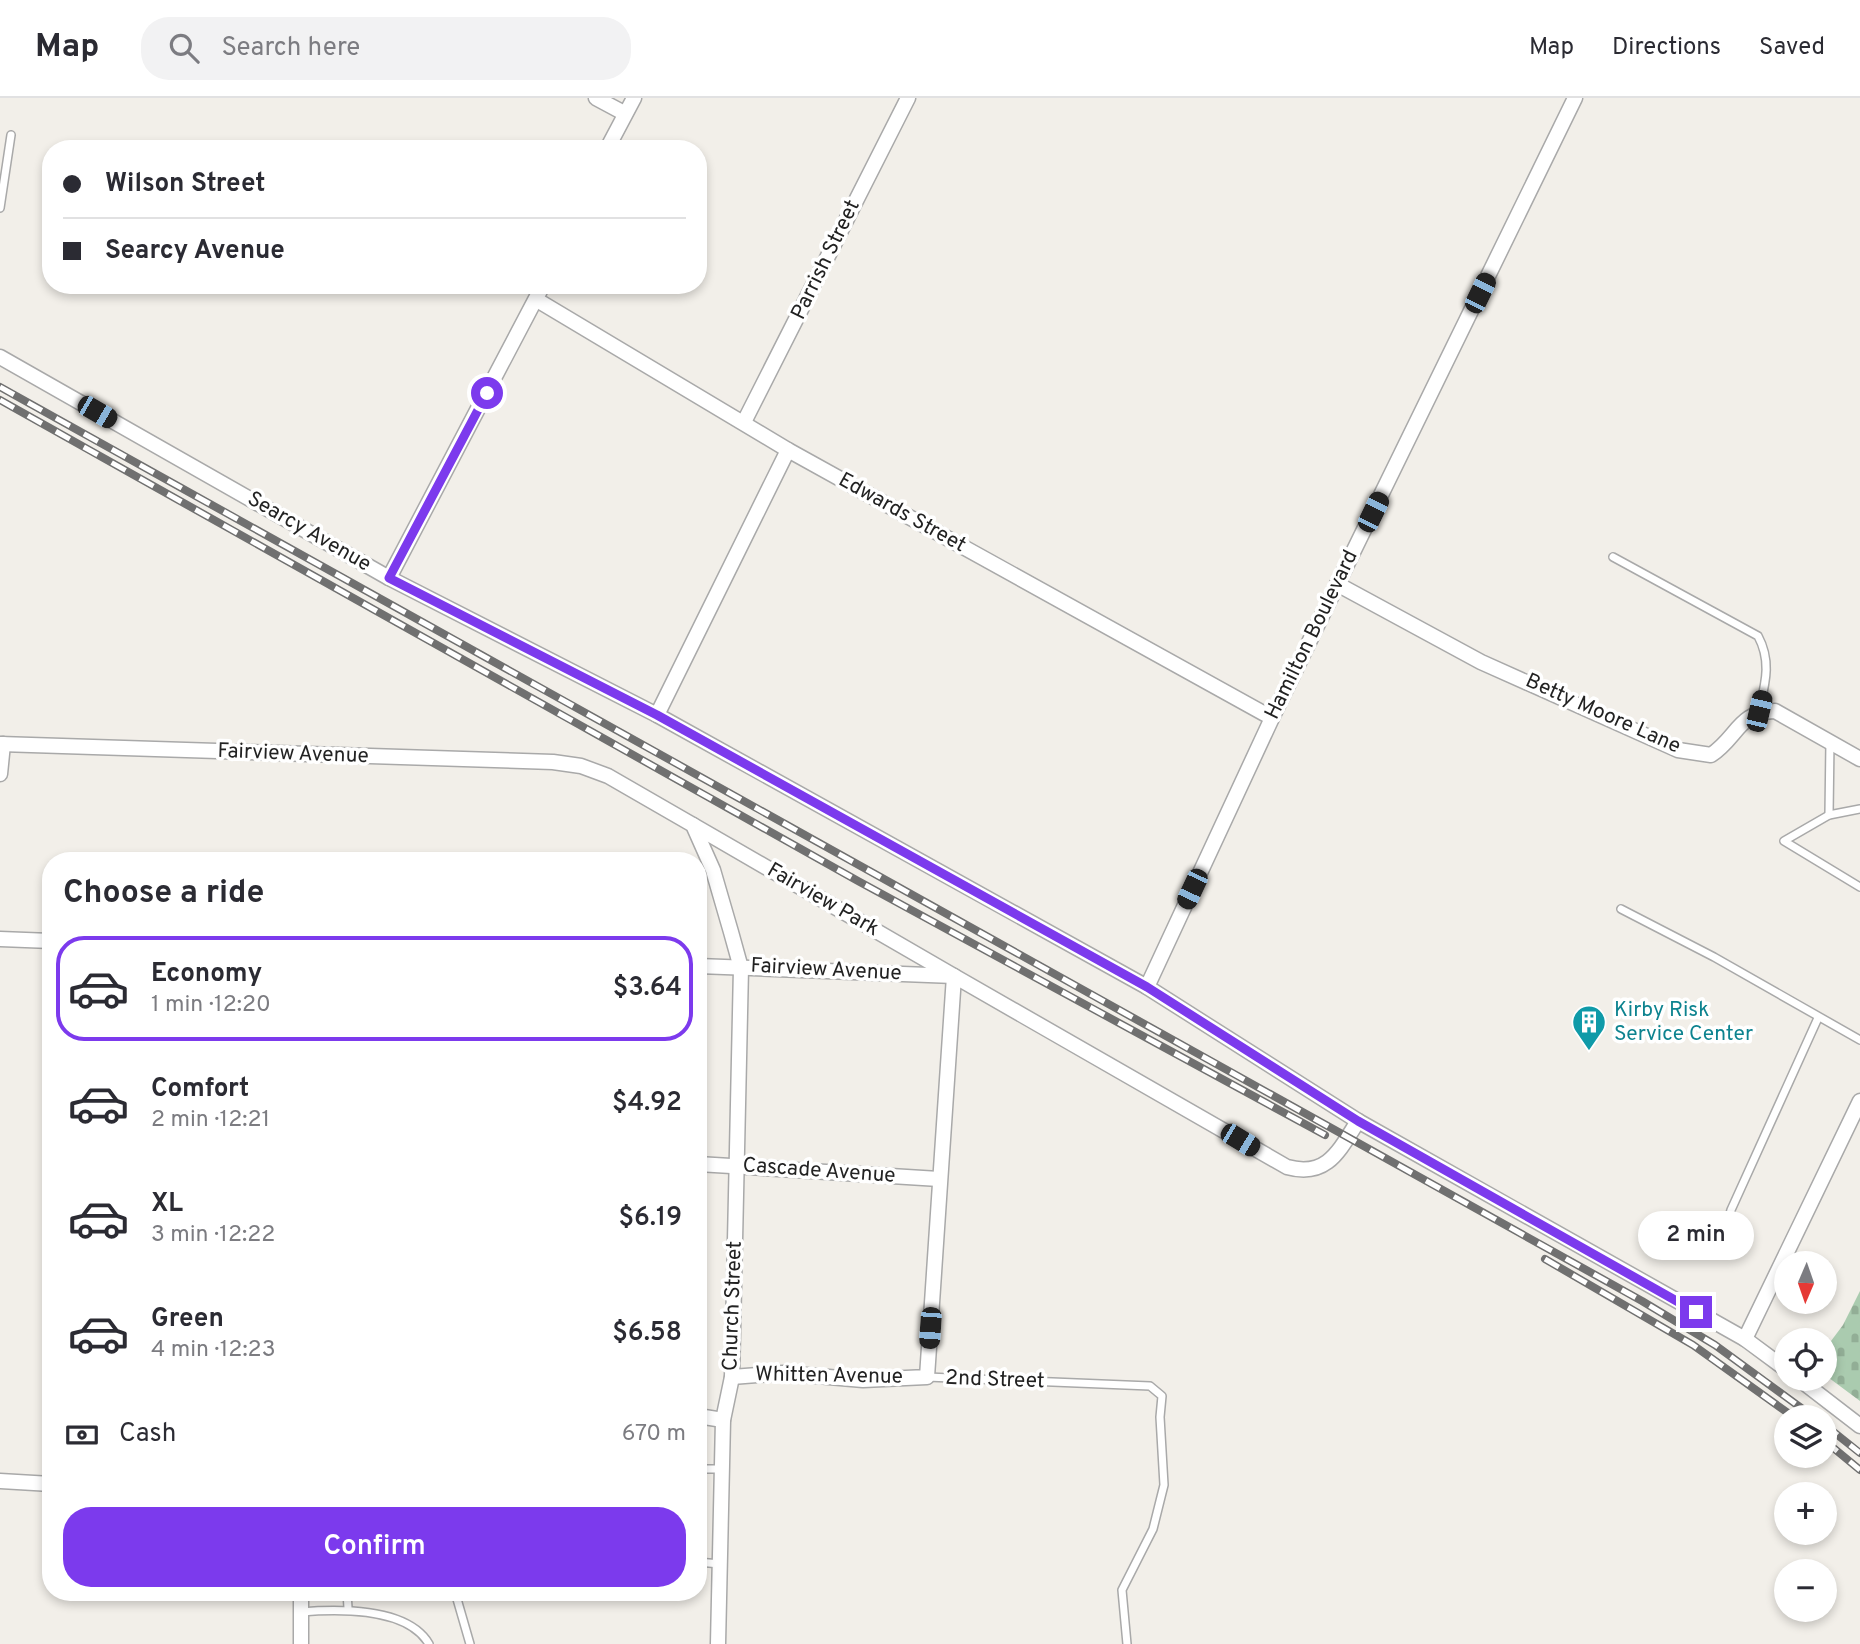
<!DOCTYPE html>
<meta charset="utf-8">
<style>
body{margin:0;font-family:Overpass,sans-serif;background:#f2f2f3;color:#2b2b33;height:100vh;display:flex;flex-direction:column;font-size:26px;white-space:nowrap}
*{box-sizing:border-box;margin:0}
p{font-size:23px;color:#7c7c81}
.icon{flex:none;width:38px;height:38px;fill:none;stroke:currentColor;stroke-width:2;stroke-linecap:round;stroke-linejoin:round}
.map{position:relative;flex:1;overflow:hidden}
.drawer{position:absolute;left:42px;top:754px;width:665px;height:749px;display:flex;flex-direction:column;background:#fff;border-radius:28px;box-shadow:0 4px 10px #0003}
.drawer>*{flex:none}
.top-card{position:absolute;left:42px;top:42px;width:665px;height:154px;border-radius:28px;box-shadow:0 4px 10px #0003;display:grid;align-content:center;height:154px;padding:0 21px;background:#fff}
.needle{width:46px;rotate:182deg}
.fabs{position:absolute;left:1774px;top:1153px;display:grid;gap:14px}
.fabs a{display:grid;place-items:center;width:63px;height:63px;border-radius:50%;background:#fff;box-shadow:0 4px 10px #0003;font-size:35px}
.end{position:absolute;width:32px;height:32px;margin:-16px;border:9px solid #7c3aed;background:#fff;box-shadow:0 0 0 4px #fff}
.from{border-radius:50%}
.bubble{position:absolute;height:49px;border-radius:24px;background:#fff;box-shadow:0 4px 10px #0003;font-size:23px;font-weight:600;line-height:49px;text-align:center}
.car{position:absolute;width:21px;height:42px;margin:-21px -10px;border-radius:9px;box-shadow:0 0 5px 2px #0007;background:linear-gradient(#222 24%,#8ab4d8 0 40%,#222 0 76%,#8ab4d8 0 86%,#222 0)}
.top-card b{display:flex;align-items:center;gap:24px;height:66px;font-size:26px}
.top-card b+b{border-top:2px solid #e1e1e2}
.top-card i{width:18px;height:18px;background:#2b2b33}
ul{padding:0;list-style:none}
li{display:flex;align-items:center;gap:21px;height:105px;margin:0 14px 10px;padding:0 7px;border:4px solid transparent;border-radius:28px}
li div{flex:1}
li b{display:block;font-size:26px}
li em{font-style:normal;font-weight:600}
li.on{border-color:#7c3aed}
li>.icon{width:63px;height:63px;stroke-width:1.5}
h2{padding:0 21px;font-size:32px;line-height:84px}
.pay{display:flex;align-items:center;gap:18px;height:77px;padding:0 21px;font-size:26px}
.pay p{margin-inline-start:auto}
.action{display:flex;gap:14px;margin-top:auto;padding:14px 21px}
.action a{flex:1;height:80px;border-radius:28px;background:#7c3aed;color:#fff;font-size:28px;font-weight:600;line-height:80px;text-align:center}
header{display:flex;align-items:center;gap:42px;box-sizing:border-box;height:98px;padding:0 35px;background:#fff;border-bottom:2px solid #e1e1e2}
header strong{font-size:33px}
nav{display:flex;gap:38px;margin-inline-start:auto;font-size:24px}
.search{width:490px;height:63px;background:#f2f2f3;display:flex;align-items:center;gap:18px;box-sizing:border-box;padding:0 24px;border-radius:28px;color:#7c7c81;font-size:26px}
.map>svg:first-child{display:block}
.cemetery{fill:url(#cemetery-stones)}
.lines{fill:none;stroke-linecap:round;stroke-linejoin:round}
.service-casing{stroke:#a9a9a9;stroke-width:10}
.minor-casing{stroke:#a9a9a9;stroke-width:17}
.service{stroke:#fff;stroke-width:7}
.minor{stroke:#fff;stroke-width:14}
.rail-casing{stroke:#707070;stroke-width:8}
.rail{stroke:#fff;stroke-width:5;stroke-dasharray:16;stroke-linecap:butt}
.route{stroke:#7c3aed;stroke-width:9}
.labels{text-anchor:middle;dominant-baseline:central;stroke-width:7;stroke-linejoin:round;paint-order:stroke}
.street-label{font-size:21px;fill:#222;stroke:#fff}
.culture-label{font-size:21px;fill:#0d838f;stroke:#fff;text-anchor:start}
</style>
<header>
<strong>Map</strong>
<div class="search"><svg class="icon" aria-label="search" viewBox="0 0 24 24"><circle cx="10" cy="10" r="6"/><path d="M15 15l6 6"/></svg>Search here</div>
<nav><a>Map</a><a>Directions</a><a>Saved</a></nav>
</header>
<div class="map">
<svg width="1860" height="1546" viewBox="0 0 1860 1546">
<defs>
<pattern id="cemetery-stones" width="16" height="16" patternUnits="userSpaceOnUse" patternTransform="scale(1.75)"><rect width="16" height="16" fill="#aacbaf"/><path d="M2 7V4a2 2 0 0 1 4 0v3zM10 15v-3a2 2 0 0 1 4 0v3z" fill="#92ae96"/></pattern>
</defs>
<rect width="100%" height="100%" fill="#f2efe9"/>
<path class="cemetery" d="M 1860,1193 L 1860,1303 L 1825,1277 L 1825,1251 L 1843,1227 Z"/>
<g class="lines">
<g class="service-casing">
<g id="service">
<path d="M 0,110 L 11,37"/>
<path d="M 1613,459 L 1758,538 C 1772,564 1765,586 1759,613"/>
<path d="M 1860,711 L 1829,717 L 1784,743 L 1860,789"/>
<path d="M 1829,717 L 1830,644"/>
<path d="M 1621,811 L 1714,859 L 1860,942"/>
<path d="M 1725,1134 L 1731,1112 L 1818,920"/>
<path d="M 927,1279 L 1150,1288 L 1162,1298 L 1160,1319 L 1164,1387 L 1153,1431 L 1122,1492 L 1127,1546"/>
<path d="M 698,1371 L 721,1371"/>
<path d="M 698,1464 L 720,1466"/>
<path d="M 347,1494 L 348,1510"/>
<path d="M 455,1494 L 470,1546"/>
<path d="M 301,1514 C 339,1511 407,1509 429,1546"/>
</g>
</g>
<g class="minor-casing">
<g id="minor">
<path d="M 596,0 L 624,15"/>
<path d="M 607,51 L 634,0"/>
<path d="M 537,202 L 788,352 L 1272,620"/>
<path d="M 0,259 L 389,480 L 657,617 L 1147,889 L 1358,1023 L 1745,1241 L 1787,1272"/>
<path d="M 744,324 L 908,0"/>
<path d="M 389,480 L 543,187"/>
<path d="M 1337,486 L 1481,564 L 1678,652 L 1711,657 C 1738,639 1738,614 1775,613 L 1860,661"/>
<path d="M 657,617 L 788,352"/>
<path d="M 0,646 L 553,664 L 581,668 L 608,678 L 693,727 L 713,772 L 731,834 L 741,870 L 732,1279 L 723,1322 L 718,1546"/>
<path d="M 0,676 L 3,646"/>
<path d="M 693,727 L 954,878 L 927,1279 L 863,1282 L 783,1275 L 732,1279"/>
<path d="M 0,841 L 51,843"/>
<path d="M 698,868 L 954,878 L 1287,1069 C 1327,1080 1339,1053 1358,1023"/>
<path d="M 1147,889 L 1272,620 L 1575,0"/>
<path d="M 698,1066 L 939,1081"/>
<path d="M 1745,1241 L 1860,1003"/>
<path d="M 1799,1281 L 1860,1328"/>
<path d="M 698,1318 L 723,1322"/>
<path d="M 0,1383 L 51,1386"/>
<path d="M 301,1494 L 301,1546"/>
</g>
</g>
<use href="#service" class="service"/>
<use href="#minor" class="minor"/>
<g class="rail-casing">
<g id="rail">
<path d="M 0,289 L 1642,1203 L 1715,1247 L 1815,1320"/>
<path d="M 0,302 L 858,783 L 1325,1037"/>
<path d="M 1545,1161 L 1693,1247 L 1795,1320"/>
<path d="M 1825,1327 L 1860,1355"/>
<path d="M 1825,1343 L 1860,1372"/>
</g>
</g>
<use href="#rail" class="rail"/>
</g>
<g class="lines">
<path class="route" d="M 487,295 L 389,480 L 657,617 L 1147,889 L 1358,1023 L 1696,1214"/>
</g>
<defs>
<g id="building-pin" transform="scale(1.75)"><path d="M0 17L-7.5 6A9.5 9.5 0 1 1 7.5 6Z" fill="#0f9aa8" stroke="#fff"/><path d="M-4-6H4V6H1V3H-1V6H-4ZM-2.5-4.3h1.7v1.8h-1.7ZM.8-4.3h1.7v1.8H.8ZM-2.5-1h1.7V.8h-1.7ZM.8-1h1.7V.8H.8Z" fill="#fff"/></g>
</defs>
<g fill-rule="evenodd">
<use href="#building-pin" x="1589" y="924"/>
</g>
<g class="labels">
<g class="street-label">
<text transform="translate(826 162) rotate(-64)">Parrish Street</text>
<text transform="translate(902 415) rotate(29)">Edwards Street</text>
<text transform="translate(309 434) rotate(30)">Searcy Avenue</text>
<text transform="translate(1312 537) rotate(-64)">Hamilton Boulevard</text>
<text transform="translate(1603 616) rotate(24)">Betty Moore Lane</text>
<text transform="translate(293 656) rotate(2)">Fairview Avenue</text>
<text transform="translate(823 802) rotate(30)">Fairview Park</text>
<text transform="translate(826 872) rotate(3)">Fairview Avenue</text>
<text transform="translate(819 1073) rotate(4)">Cascade Avenue</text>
<text transform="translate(733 1208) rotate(-88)">Church Street</text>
<text transform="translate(829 1278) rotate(1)">Whitten Avenue</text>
<text transform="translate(995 1282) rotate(2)">2nd Street</text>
</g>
<g class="culture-label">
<text x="1614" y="912">Kirby Risk<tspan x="1614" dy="24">Service Center</tspan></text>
</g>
</g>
</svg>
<div class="fabs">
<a><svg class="needle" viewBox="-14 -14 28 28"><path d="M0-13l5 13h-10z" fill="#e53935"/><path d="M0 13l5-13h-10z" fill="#7c7c81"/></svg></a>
<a><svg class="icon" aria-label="locate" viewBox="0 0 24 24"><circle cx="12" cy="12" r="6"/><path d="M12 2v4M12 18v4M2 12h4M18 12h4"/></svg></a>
<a><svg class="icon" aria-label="layers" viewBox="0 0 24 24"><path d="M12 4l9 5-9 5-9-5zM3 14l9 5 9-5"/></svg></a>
<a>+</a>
<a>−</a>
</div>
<i class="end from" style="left:487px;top:295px"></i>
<i class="end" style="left:1696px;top:1214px"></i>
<div class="bubble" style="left:1638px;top:1113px;width:116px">2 min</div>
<i class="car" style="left:1480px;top:195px;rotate:26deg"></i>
<i class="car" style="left:97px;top:314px;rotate:120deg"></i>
<i class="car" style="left:1373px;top:414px;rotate:26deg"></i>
<i class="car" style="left:1759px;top:613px;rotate:13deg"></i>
<i class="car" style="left:1192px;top:791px;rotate:205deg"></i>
<i class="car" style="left:1240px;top:1042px;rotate:121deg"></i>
<i class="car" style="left:930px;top:1230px;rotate:184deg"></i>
<div class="top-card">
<b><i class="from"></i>Wilson Street</b>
<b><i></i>Searcy Avenue</b>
</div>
<section class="drawer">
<h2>Choose a ride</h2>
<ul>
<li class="on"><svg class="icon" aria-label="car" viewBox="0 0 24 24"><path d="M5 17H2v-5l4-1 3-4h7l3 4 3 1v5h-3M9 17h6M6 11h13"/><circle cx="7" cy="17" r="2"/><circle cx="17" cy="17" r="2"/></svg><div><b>Economy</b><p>1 min · 12:20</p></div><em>$3.64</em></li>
<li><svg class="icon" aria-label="car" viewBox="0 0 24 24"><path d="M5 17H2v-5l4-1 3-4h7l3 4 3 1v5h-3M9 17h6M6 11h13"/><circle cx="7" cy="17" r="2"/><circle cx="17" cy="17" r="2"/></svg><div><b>Comfort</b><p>2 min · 12:21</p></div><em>$4.92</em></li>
<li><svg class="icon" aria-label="car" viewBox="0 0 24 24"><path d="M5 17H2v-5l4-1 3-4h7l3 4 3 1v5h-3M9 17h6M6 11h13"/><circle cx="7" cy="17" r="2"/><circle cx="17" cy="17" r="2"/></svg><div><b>XL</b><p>3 min · 12:22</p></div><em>$6.19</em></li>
<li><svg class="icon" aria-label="car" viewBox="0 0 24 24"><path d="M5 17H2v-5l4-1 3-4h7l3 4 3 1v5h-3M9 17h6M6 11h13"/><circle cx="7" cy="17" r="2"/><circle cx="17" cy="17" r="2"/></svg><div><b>Green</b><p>4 min · 12:23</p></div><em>$6.58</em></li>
</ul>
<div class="pay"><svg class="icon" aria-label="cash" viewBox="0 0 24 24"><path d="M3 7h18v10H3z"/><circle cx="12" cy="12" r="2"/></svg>Cash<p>670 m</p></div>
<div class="action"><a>Confirm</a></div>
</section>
</div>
